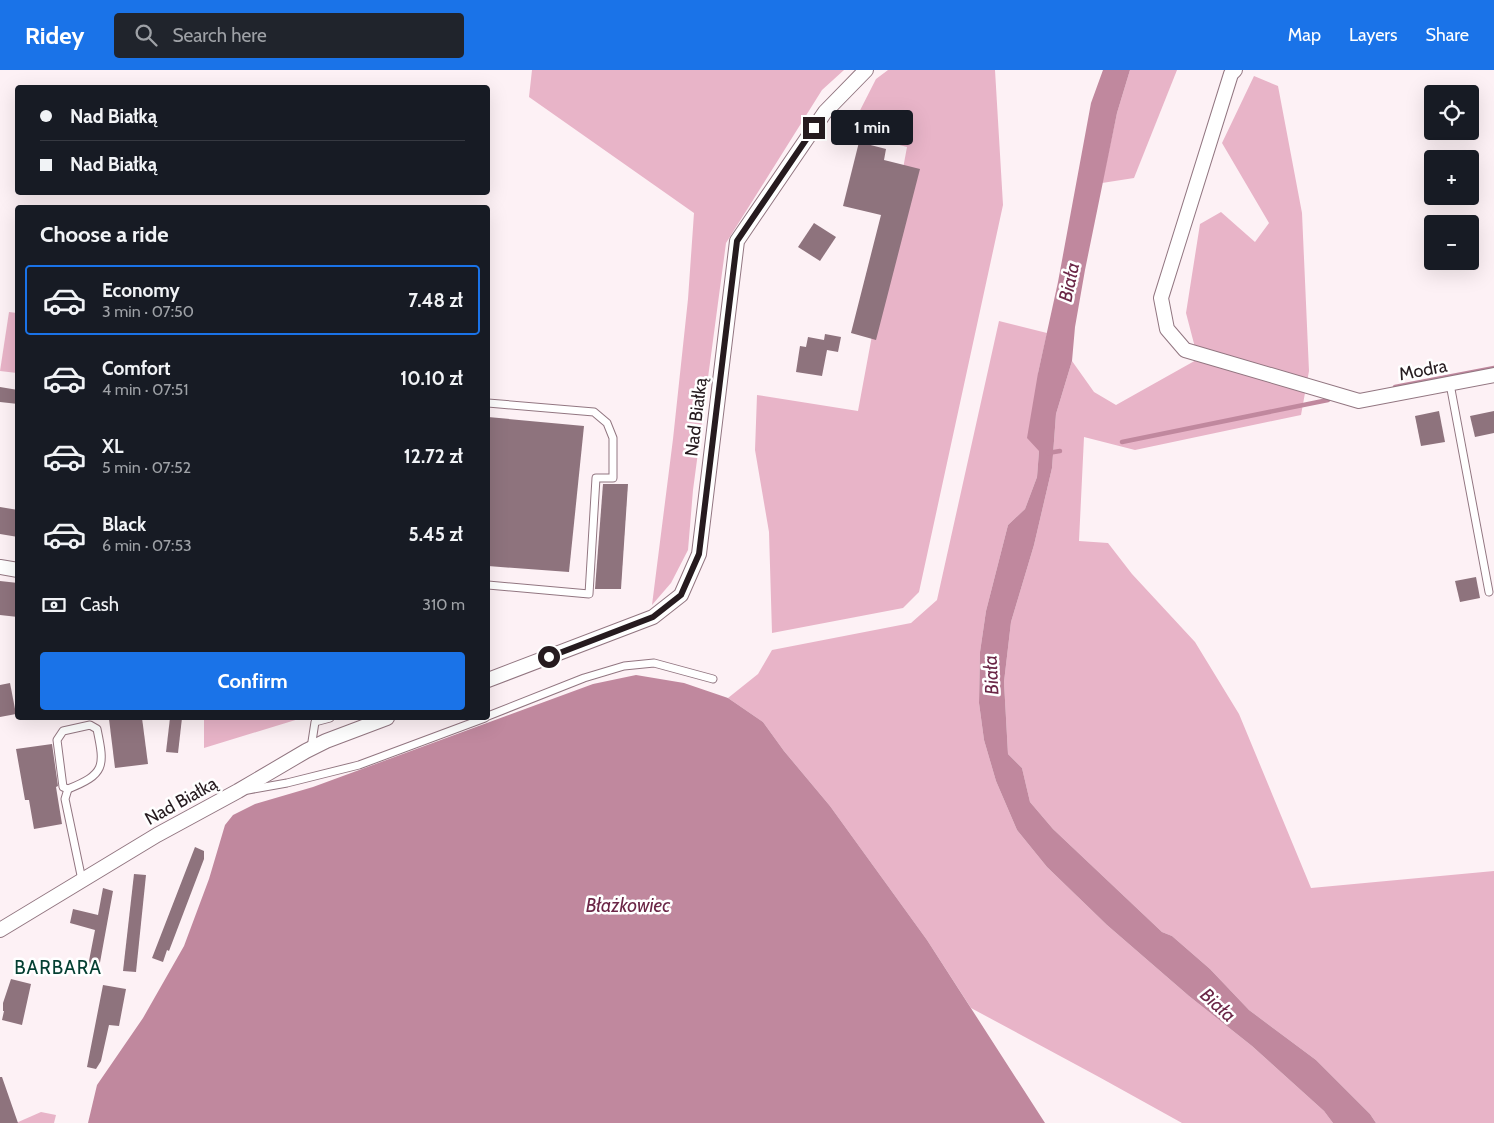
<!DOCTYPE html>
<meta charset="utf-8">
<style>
body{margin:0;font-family:Cabin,sans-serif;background:#20242c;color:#f1f3f6;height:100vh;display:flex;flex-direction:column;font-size:19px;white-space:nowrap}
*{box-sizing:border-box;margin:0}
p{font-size:16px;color:#9ea1a6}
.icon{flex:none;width:28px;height:28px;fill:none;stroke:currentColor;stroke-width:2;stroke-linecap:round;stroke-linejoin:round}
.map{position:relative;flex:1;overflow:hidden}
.panel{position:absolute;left:15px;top:135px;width:475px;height:515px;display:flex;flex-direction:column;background:#171b24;border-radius:5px;box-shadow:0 5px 20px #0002}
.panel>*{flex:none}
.banner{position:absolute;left:15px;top:15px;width:475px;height:110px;border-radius:5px;box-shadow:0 5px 20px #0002;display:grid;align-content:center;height:110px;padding:0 25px;background:#171b24}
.fabs{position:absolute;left:1424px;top:15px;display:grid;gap:10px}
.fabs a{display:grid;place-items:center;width:55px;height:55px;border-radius:5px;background:#171b24;box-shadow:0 5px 20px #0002;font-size:25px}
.end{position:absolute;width:22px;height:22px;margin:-11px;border:6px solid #261b1f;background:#fff;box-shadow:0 0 0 2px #fff}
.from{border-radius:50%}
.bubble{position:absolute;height:35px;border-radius:5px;background:#171b24;box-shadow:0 5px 20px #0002;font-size:16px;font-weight:700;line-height:35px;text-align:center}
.banner b{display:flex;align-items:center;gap:18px;height:48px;font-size:19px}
.banner b+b{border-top:1px solid #363941}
.banner i{width:12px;height:12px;background:#f1f3f6}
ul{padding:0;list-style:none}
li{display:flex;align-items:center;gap:15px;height:70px;margin:0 10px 8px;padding:0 15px;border:2px solid transparent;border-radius:5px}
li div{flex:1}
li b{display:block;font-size:19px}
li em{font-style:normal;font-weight:700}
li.selected{border-color:#1a73e8}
li>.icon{width:45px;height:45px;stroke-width:1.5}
h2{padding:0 25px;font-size:22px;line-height:60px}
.pay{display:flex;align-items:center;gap:12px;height:55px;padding:0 25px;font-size:19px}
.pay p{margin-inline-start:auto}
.primary-button{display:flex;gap:10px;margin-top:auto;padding:10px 25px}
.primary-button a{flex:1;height:58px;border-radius:5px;background:#1a73e8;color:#fff;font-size:20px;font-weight:700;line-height:58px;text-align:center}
header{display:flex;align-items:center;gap:30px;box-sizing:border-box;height:70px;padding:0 25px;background:#1a73e8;color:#fff}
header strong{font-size:24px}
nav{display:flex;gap:28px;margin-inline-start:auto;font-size:18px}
.search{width:350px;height:45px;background:#20242c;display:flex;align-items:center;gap:12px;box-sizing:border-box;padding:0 18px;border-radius:5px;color:#9ea1a6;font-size:19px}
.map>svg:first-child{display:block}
.green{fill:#e8b4c8}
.water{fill:#c0889e}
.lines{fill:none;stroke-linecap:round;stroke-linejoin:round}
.stream{stroke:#c0889e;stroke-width:4.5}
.building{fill:#8e737d}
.service-casing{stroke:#927681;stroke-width:9}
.minor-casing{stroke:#927681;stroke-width:16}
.service{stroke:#fff;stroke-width:7}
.minor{stroke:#fff;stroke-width:14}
.route{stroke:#261b1f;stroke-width:6}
.labels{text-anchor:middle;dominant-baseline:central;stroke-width:5;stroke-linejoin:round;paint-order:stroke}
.street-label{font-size:18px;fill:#261b1f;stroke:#fff}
.water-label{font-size:19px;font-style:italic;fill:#6b2747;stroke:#fff}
.neighbourhood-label{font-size:19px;letter-spacing:1px;fill:#043f32;stroke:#fff}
</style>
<header>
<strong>Ridey</strong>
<div class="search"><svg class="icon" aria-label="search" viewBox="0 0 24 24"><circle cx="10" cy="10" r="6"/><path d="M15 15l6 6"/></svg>Search here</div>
<nav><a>Map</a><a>Layers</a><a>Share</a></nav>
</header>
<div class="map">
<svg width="1494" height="1053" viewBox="0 0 1494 1053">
<rect width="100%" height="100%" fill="#fdf1f5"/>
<g class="green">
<path d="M 532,0 L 844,0 L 822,20 L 726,173 L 693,420 L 688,480 L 671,513 L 652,535 L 673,369 L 688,229 L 694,143 L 529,27 Z"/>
<path d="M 888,0 L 995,0 L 1003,135 L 919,522 L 903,538 L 772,563 L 769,462 L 755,380 L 757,325 L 858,341 L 907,77 L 849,62 L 876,9 Z"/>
<path d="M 1130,0 L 1177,0 L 1134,108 L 1102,113 L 1117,43 Z"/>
<path d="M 1254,6 L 1278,16 L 1302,143 L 1309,301 L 1301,345 L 1135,380 L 1084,367 L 1079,471 L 1108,473 L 1132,504 L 1195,572 L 1239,644 L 1311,818 L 1494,801 L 1494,1053 L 1376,1053 L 1370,1044 L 1316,990 L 1249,940 L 1210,899 L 1172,866 L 1162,862 L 1053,759 L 1030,732 L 1022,698 L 1008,684 L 1004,612 L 1011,552 L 1034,475 L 1052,398 L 1056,344 L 1072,291 L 1094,322 L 1116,335 L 1198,289 L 1186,243 L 1200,154 L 1221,142 L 1255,172 L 1269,153 L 1222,73 Z"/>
<path d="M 9,242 L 17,243 L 17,303 L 0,301 Z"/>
<path d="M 999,251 L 1047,263 L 1038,303 L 1039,381 L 1037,407 L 1025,439 L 1008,455 L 986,541 L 980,582 L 979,633 L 984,670 L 996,711 L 1017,760 L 1047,797 L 1107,855 L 1189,926 L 1252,976 L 1324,1041 L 1333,1053 L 1182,1053 L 1099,1007 L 971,938 L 927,870 L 830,736 L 784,681 L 763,652 L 728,628 L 758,604 L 772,580 L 911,553 L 937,530 Z"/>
<path d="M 204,648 L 302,648 L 204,678 Z"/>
<path d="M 41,1042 L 56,1045 L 54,1053 L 16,1053 Z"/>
</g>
<g class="water">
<path d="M 1103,0 L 1130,0 L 1117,43 L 1085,200 L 1075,257 L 1072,291 L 1056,344 L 1052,398 L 1034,475 L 1011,552 L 1004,612 L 1008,684 L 1022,698 L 1030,732 L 1053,759 L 1162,862 L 1172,866 L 1210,899 L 1249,940 L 1316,990 L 1370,1044 L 1376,1053 L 1333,1053 L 1324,1041 L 1252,976 L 1189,926 L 1107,855 L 1047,797 L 1017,760 L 996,711 L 984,670 L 979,633 L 980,582 L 986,541 L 1008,455 L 1025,439 L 1037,407 L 1039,381 L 1027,368 L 1038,303 L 1058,212 L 1091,33 Z"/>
<path d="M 636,605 L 684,613 L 728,628 L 763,652 L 784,681 L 830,736 L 927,870 L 1045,1053 L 88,1053 L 97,1015 L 143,948 L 184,876 L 209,809 L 225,755 L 233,745 L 255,734 L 313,717 L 593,614 Z"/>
</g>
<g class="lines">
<g class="stream">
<path d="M 1395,317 L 1494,298"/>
<path d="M 1122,372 L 1328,330"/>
<path d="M 1048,383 L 1060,381"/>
</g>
</g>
<g class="building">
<path d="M 859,72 L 886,79 L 884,90 L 920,99 L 876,270 L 851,263 L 881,145 L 843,136 Z"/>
<path d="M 814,153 L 836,167 L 820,191 L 798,177 Z"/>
<path d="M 825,264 L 841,267 L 838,282 L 827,280 L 822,306 L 796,302 L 800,276 L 806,277 L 808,267 L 824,270 Z"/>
<path d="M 0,317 L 18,320 L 18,334 L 0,332 Z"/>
<path d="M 1439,341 L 1445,372 L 1421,376 L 1415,346 Z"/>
<path d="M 1494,341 L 1494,363 L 1475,367 L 1470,346 Z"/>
<path d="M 488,347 L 584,356 L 569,502 L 488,496 Z"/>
<path d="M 603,414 L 628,414 L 621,519 L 595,519 Z"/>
<path d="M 0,437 L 18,440 L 18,467 L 0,464 Z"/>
<path d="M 1476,507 L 1480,528 L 1460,532 L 1455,511 Z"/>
<path d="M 0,511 L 18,513 L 18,547 L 0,545 Z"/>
<path d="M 10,613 L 16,644 L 0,647 L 0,615 Z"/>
<path d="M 112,648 L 142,648 L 148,694 L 115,698 L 109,649 Z"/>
<path d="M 170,648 L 182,648 L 178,683 L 166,682 Z"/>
<path d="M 52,674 L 58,716 L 56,717 L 62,754 L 34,759 L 29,730 L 25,730 L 16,679 Z"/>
<path d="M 195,777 L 204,781 L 204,789 L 169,881 L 167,880 L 163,892 L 152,888 Z"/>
<path d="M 134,804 L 146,805 L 136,902 L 123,901 Z"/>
<path d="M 103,818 L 113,821 L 99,898 L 88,896 L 95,860 L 70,853 L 73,839 L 98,845 Z"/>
<path d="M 11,909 L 31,914 L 22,955 L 2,950 L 4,941 L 3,941 L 3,933 Z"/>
<path d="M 103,915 L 126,919 L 119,956 L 109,955 L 101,991 L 96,999 L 87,997 Z"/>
<path d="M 0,1007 L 2,1007 L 18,1053 L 0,1053 Z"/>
</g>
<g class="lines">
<g class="service-casing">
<g id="service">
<path d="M 1450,314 L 1489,522"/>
<path d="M 488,333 L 594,342 L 607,353 L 613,368 L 613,408 L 596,408 L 589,524 L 488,515"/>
<path d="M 488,646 L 584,608 L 624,596 L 654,593 L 713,609"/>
<path d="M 90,655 L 97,659 C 105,697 105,704 68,719 L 63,717 L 57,670 L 63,661 Z"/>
<path d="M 311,678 L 315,652 L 330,648"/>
<path d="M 68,719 L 65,729 L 82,810"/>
<path d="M 248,720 L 287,713 L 359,695 L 485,648"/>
</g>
</g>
<g class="minor-casing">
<g id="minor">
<path d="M 1235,0 L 1231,4 L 1161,228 L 1167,259 L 1185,280 L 1359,331 L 1494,305"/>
<path d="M 0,497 L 18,500"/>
<path d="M 488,610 L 653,547 L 681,525 L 699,484 L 737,171 L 825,42 L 866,0"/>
<path d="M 0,860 L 157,765 L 238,721 L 306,681 L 326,671 L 387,648"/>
</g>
</g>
<use href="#service" class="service"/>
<use href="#minor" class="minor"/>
</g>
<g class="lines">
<path class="route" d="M 549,587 L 653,547 L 681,525 L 699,484 L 737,171 L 814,58"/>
</g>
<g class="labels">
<g class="street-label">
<text transform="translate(1423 300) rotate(-11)">Modra</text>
<text transform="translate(696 347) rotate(-83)">Nad Białką</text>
<text transform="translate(181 731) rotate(-29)">Nad Białką</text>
</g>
<g class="water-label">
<text transform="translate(1069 212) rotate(-78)">Biała</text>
<text transform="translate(991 605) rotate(-93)">Biała</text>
<text x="628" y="835">Błażkowiec</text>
<text transform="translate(1218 935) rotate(42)">Biała</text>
</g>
<g class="neighbourhood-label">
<text x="58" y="897">BARBARA</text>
</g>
</g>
</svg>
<div class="fabs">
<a><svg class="icon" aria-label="locate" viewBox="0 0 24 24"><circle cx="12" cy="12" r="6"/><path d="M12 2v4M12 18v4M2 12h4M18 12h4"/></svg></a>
<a>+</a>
<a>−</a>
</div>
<i class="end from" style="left:549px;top:587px"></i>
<i class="end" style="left:814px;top:58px"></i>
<div class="bubble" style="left:831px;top:40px;width:82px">1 min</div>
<div class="banner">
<b><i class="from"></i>Nad Białką</b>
<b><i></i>Nad Białką</b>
</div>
<section class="panel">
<h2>Choose a ride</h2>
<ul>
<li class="selected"><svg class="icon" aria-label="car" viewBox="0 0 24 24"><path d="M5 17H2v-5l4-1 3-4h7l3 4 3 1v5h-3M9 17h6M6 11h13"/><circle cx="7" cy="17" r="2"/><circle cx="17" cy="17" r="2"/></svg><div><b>Economy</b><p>3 min · 07:50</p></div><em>7.48 zł</em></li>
<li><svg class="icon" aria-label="car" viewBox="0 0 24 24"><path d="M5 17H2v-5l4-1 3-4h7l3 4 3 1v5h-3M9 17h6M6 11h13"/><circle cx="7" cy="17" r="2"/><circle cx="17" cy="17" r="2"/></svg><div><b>Comfort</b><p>4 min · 07:51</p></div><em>10.10 zł</em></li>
<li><svg class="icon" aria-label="car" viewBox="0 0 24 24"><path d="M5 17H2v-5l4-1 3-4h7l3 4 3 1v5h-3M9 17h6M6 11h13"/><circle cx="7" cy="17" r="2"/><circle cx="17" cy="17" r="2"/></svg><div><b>XL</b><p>5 min · 07:52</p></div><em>12.72 zł</em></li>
<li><svg class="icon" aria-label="car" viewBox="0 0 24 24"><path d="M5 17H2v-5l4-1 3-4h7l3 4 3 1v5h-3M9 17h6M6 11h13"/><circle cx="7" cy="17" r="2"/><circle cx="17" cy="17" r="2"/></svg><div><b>Black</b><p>6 min · 07:53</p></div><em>5.45 zł</em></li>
</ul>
<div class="pay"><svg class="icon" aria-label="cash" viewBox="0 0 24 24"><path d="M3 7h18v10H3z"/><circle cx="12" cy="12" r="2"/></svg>Cash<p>310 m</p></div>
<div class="primary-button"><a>Confirm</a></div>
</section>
</div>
